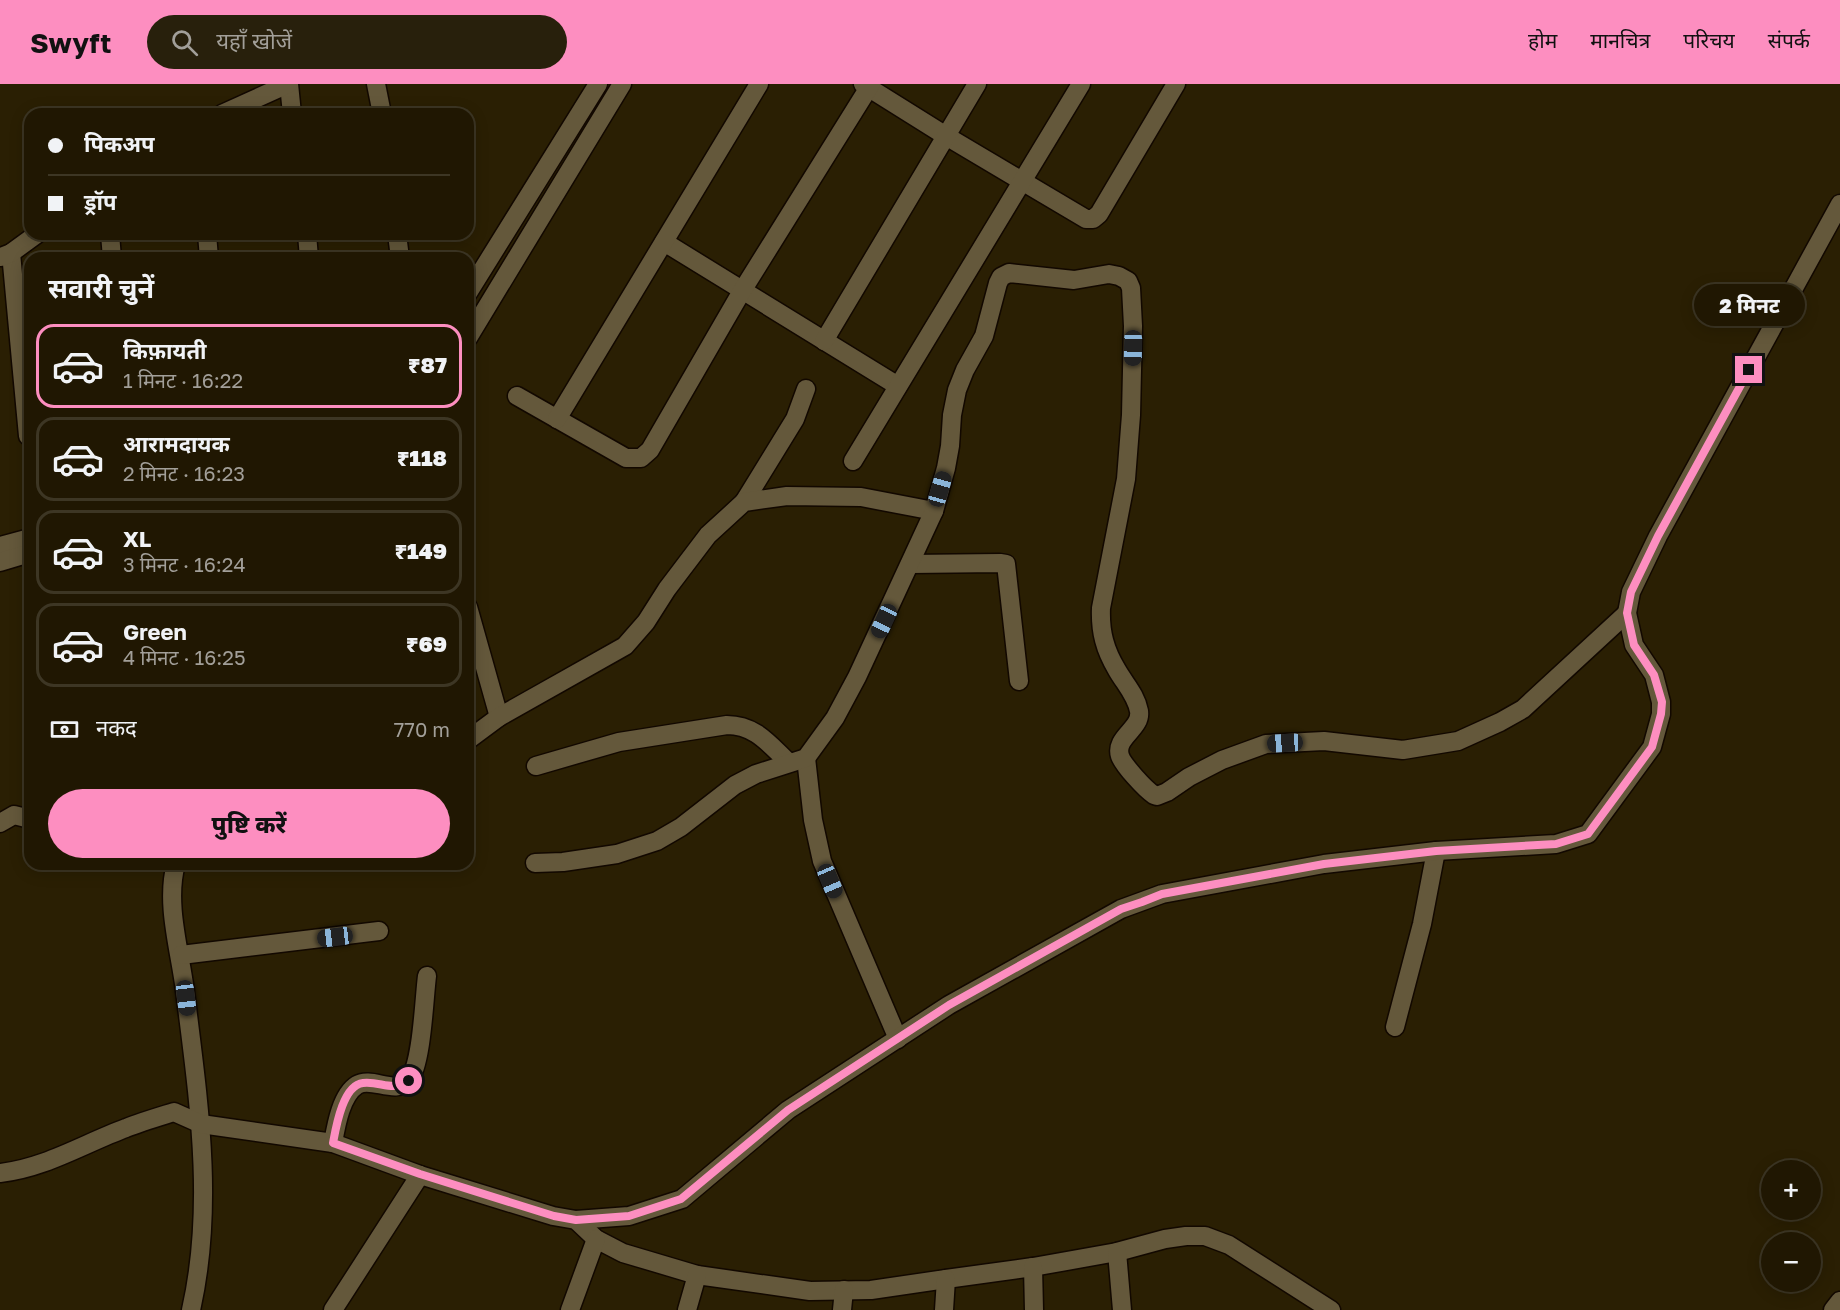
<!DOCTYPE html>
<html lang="hi">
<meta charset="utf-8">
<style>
body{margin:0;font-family:"Golos Text","Noto Sans Devanagari",sans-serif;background:#28200c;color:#f1f3f6;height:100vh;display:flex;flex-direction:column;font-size:22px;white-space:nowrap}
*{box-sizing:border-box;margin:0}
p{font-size:20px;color:#a29f99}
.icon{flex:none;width:33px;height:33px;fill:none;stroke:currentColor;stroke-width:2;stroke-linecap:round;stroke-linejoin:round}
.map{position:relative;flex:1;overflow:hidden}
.drawer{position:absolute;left:24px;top:168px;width:450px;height:618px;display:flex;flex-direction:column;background:#201702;border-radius:18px;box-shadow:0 3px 15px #0003,0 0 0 2px #3d3624}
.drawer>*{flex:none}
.top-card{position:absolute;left:24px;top:24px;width:450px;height:132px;border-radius:18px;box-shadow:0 3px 15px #0003,0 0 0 2px #3d3624;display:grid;align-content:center;height:132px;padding:0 24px;background:#201702}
.buttons{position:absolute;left:1761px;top:1076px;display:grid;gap:12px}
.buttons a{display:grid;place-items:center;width:60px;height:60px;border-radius:50%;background:#201702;box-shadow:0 3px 15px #0003,0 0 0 2px #3d3624;font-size:30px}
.end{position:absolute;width:27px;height:27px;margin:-14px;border:8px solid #fd8ec0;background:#111;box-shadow:0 0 0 3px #111}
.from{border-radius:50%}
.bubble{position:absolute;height:42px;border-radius:21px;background:#201702;box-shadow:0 3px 15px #0003,0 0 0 2px #3d3624;font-size:20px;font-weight:800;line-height:42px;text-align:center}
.car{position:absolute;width:18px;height:36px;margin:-18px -9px;border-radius:8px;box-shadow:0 0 4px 2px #0007;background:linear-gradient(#222 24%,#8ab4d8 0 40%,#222 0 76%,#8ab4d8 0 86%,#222 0)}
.top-card b{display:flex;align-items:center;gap:21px;height:57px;font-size:22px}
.top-card b+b{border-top:2px solid #3d3624}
.top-card i{width:15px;height:15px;background:#f1f3f6}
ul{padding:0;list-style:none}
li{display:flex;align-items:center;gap:18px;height:84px;margin:0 12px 9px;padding:0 12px;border:3px solid #3d3624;border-radius:18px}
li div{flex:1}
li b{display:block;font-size:22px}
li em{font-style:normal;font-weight:800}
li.current{border-color:#fd8ec0}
li>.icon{width:54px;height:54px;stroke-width:1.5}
h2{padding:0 24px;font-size:27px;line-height:72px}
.pay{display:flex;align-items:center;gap:15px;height:66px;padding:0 24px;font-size:22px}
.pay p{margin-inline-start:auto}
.cta{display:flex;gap:12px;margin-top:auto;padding:12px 24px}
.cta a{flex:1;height:69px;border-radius:36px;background:#fd8ec0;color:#111;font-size:24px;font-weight:800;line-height:69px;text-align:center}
header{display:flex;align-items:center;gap:36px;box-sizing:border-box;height:84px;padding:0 30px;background:#fd8ec0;color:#111}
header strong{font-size:28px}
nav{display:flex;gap:33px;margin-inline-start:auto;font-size:21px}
.search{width:420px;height:54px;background:#28200c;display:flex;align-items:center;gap:15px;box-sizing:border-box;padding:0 21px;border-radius:33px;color:#a29f99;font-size:22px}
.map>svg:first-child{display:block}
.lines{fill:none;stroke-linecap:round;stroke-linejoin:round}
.minor-casing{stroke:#120800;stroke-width:21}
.minor{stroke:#64583b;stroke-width:18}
.route{stroke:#fd8ec0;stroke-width:8}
</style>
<header>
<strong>Swyft</strong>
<div class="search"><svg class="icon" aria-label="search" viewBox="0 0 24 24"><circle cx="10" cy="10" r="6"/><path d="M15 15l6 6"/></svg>यहाँ खोजें</div>
<nav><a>होम</a><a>मानचित्र</a><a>परिचय</a><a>संपर्क</a></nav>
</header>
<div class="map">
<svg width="1840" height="1226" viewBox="0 0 1840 1226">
<rect width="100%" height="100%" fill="#2a1f03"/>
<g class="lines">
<g class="minor-casing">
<g id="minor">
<path d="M 289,0 L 292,30"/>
<path d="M 376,0 L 382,30"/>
<path d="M 863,0 L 946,52 L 1086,135 L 1093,135 L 1099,130 L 1176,0"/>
<path d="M 222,30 L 288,0"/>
<path d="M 110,150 L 112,174"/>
<path d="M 207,150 L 209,174"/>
<path d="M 307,150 L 309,174"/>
<path d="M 397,150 L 400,174"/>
<path d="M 664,158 L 898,302"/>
<path d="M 11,169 L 28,352"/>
<path d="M 1,173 L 11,169 L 37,150"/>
<path d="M 468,209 L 598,0"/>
<path d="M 468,254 L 622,0"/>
<path d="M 824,257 L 977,0"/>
<path d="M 517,312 L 626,374 L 641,374 L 650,366 L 742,207 L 871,0"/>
<path d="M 557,335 L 759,0"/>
<path d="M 853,377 L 1081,0"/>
<path d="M 744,418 L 795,335 L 806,305"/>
<path d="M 0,462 L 30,454"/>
<path d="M 0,478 L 30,469"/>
<path d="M 910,480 L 1000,479 L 1006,480 L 1019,597"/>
<path d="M 468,523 L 499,633"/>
<path d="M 468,656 L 499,633 L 625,562 L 646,538 L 667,505 L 708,451 L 744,418 L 787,412 L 861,413 L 934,427"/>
<path d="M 806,674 L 813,736 L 822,777 L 898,955"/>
<path d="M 536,682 L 619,658 L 727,641 C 755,641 769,660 788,678"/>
<path d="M 0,739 L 14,731 L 30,735"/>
<path d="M 535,779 L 563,778 L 617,770 L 657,757 L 681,743 L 735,701 L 756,690 L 806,674 L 835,634 L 857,593 L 934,427 L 946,384 L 950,362 L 952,331 L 957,306 L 965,286 L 984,252 L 998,199 L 1001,193 L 1009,189 L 1074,196 L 1109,190 L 1119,192 L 1128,197 L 1131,204 L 1133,242 L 1131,331 L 1126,395 L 1101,524 C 1100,548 1105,566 1117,586 C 1125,600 1136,611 1139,627 C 1142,645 1114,653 1120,672 C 1123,681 1145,705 1154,711 L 1157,712 L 1167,708 L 1189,693 L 1222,676 L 1266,660 L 1324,657 L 1403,666 L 1458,657 L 1500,638 L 1523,625 L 1627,529"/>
<path d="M 176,780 C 165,819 180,867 185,907 C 198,1013 215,1120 191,1226"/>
<path d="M 181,871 L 379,847"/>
<path d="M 1395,943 L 1422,840 L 1436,767"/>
<path d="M 333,1059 C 336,1042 341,1011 357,1001 C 372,992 396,1012 409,996 C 422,980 424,915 427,892"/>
<path d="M 0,1089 C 45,1084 83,1060 126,1044 C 141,1038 158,1033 174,1028 L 201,1040 L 333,1059 L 420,1091 L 553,1132 L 576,1136 L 629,1132 L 682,1115 L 788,1026 L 949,921 L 1121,825 L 1162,810 L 1324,780 L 1436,767 L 1556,760 L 1588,750 L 1652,663 L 1661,630 L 1661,618 L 1654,591 L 1634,561 L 1627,529 L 1631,508 L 1658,452 L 1840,120"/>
<path d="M 576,1136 L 596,1155 L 623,1169 L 697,1191 L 810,1207 L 871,1206 L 946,1195 L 1033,1183 L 1117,1168 L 1165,1155 L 1186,1152 L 1205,1152 L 1229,1161 L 1331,1226"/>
<path d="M 1117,1168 L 1122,1226"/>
<path d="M 1033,1183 L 1034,1226"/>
<path d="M 333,1226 L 420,1091"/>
<path d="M 570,1226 L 596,1155"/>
<path d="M 687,1226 L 697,1191"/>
<path d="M 842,1226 L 844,1206"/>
<path d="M 944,1226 L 946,1195"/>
<path d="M 1833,1226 L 1840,1217"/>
</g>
</g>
<use href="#minor" class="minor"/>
</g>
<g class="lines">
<path class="route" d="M 409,997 C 392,1008 381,997 363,999 C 343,1001 336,1043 333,1059 L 420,1090 L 554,1132 L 576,1136 L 629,1132 L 681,1115 L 788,1026 L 949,921 L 1121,825 L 1142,818 L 1162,810 L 1324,780 L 1436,767 L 1556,760 L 1588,750 L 1652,663 L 1661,630 L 1662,618 L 1654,591 L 1634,561 L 1627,529 L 1631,508 L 1658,452 L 1749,286"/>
</g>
</svg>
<div class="buttons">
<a>+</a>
<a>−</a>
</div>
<i class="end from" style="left:409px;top:997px"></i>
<i class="end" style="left:1749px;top:286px"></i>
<div class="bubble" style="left:1694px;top:200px;width:111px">2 मिनट</div>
<i class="car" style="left:1133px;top:264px;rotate:181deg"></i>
<i class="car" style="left:940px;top:405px;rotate:16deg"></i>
<i class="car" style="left:884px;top:537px;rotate:205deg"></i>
<i class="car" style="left:1285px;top:659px;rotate:267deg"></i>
<i class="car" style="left:830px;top:797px;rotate:157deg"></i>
<i class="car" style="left:335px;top:853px;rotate:263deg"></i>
<i class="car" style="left:186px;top:914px;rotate:173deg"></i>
<div class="top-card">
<b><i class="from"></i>पिकअप</b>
<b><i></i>ड्रॉप</b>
</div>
<section class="drawer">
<h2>सवारी चुनें</h2>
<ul>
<li class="current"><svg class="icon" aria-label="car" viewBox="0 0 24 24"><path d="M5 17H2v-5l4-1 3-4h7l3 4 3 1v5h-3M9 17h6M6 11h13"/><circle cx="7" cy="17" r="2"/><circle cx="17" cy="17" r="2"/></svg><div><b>किफ़ायती</b><p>1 मिनट · 16:22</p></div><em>₹87</em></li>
<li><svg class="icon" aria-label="car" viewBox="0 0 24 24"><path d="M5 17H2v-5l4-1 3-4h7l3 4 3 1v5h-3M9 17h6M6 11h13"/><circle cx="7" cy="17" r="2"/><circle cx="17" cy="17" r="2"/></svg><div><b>आरामदायक</b><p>2 मिनट · 16:23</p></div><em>₹118</em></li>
<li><svg class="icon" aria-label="car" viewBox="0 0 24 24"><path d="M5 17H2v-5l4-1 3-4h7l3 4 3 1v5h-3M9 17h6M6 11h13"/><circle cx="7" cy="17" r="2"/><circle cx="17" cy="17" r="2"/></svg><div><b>XL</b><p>3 मिनट · 16:24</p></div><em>₹149</em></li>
<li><svg class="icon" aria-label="car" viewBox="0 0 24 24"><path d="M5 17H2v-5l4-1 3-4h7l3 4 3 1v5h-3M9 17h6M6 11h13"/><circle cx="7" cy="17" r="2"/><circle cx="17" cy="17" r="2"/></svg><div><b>Green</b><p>4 मिनट · 16:25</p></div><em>₹69</em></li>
</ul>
<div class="pay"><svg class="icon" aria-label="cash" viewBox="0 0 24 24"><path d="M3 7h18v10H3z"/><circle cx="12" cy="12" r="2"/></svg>नकद<p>770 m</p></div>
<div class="cta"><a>पुष्टि करें</a></div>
</section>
</div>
